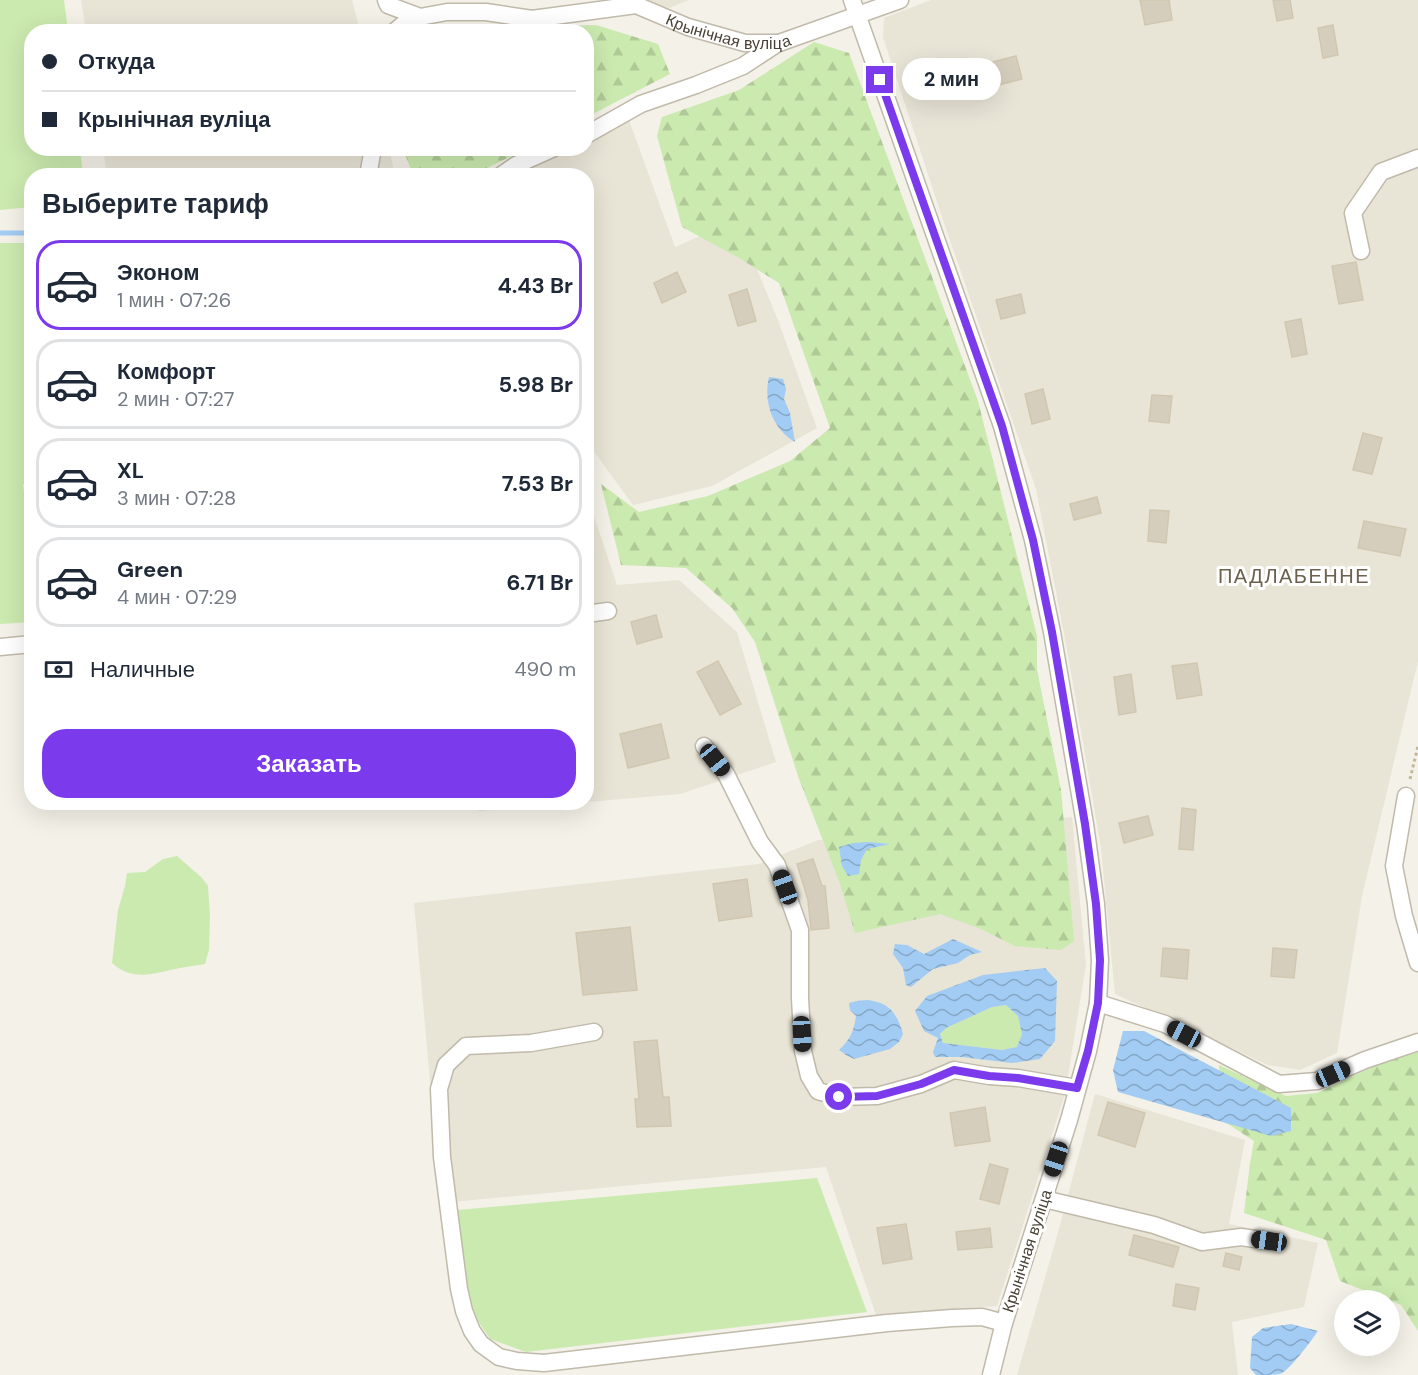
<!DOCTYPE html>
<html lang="ru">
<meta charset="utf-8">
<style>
body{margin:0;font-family:"DM Sans",sans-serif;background:#f6f6f7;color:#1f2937;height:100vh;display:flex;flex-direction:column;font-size:22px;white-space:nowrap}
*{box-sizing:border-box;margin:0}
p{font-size:20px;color:#747a83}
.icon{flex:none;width:33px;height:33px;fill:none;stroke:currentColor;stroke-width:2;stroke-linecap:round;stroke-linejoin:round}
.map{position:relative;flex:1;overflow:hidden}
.sheet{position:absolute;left:24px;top:168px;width:570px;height:642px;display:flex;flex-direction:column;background:#fff;border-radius:24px;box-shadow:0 6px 24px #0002}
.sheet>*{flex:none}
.top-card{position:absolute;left:24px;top:24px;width:570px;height:132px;border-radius:24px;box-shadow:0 6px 24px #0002;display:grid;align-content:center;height:132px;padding:0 18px;background:#fff}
.fabs{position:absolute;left:1334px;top:1290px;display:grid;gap:12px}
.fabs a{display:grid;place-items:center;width:66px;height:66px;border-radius:50%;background:#fff;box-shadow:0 6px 24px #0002;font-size:30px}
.end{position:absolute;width:27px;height:27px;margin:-14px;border:8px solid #7c3aed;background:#fff;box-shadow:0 0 0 3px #fff}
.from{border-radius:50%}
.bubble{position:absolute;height:42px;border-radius:21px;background:#fff;box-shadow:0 6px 24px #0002;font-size:20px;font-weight:700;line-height:42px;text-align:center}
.car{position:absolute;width:18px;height:36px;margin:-18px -9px;border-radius:8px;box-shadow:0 0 4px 2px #0007;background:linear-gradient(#222 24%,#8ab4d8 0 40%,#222 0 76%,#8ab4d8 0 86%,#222 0)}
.top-card b{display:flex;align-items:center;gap:21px;height:57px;font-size:22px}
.top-card b+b{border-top:2px solid #e0e1e3}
.top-card i{width:15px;height:15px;background:#1f2937}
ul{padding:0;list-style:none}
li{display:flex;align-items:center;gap:18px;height:90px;margin:0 12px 9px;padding:0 6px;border:3px solid #e0e1e3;border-radius:24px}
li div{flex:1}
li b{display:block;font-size:22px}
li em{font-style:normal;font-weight:700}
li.active{border-color:#7c3aed}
li>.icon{width:54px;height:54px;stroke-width:1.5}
h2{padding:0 18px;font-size:27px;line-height:72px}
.pay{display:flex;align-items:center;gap:15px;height:66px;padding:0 18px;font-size:22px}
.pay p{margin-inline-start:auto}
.action{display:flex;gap:12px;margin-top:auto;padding:12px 18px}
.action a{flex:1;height:69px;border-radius:24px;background:#7c3aed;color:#fff;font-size:24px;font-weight:700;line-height:69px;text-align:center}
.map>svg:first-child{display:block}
.residential{fill:#e8e4d6}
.grass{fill:#cbeaaf}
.forest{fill:url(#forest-firs)}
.water{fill:url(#water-waves);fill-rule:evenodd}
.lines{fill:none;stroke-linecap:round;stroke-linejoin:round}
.stream{stroke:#a2ccf3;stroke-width:5}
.building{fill:#d6cebd;stroke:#d1c7b0;stroke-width:1.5}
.minor-casing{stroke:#c0baaa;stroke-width:19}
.path{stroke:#c2b79b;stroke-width:3;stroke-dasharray:3 3;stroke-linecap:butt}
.minor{stroke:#fff;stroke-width:16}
.route{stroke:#7c3aed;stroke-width:8}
.labels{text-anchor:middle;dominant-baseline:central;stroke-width:6;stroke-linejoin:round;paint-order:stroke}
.street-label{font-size:16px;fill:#484236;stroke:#fff}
.quarter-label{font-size:20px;letter-spacing:1.5px;fill:#6b614d;stroke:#fff}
</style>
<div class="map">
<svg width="1418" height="1375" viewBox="0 0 1418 1375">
<defs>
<pattern id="forest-firs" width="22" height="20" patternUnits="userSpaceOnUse" patternTransform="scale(1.5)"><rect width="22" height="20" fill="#cbeaaf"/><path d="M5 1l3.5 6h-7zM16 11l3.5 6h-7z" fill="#b0ca97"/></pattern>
<pattern id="water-waves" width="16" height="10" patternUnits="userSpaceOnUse" patternTransform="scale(1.5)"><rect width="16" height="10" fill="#a2ccf3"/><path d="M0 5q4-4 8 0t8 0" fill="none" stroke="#86a7c6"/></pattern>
</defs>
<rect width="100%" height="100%" fill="#f4f1e8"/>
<g class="residential">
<path d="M 81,0 L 352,0 L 360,31 L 86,31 Z"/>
<path d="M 645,0 L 689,0 L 669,8 Z"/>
<path d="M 931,0 L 1418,0 L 1418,661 L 1362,896 L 1337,1053 L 1300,1070 L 1268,1065 L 1115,994 L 1101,848 L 1067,649 L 1036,489 L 943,220 L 883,37 L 884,18 Z"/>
<path d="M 629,120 L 675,247 L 737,220 L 779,323 L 817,428 L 712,486 L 633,505 L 592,449 L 587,448 L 586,176 L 508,176 L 566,149 L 586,148 L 587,139 Z"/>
<path d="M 103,149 L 389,149 L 395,175 L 107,175 Z"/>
<path d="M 586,492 L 617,585 L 679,580 L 737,632 L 776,762 L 680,794 L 587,802 Z"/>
<path d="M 477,803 L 477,802 L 579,803 L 479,811 Z"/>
<path d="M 1072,817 L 1086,965 L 1065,1094 L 997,1306 L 876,1315 L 826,1167 L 441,1203 L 414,903 L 759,864 L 818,840 Z"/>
<path d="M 1095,1094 L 1245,1140 L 1229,1224 L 1318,1243 L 1304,1307 L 1232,1322 L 1238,1375 L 1017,1375 L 1059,1229 Z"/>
</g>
<g class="grass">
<path d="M 0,0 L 64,0 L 68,31 L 32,32 L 32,148 L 80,149 L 83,175 L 32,176 L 31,207 L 0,210 Z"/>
<path d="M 0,243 L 31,243 L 32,482 L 23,484 L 31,554 L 32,622 L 0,624 Z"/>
<path d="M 177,856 L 202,878 L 208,886 L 210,917 L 209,950 L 205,964 C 199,965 192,966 186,967 C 159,971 135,984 112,963 L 118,910 L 125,886 L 127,873 L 145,872 L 163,859 Z"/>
<path d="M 1006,1005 L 1018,1016 L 1022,1034 L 1017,1047 L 1002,1050 L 943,1043 L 940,1034 L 946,1028 L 992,1007 Z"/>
<path d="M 817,1178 L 867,1312 L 526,1352 L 490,1339 L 469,1307 L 458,1210 Z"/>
</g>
<g class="forest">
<path d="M 596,25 L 658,44 L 670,74 L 587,117 L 586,32 L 447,31 Z"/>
<path d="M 814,42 L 849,53 L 978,401 L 1037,636 L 1037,669 L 1061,790 L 1074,941 L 1061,950 L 1015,946 L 981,929 L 940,914 L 855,933 L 840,884 L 799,779 L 755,642 L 732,608 L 686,568 L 621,565 L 601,484 L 639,512 L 708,496 L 790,461 L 830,428 L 779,283 L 739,258 L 682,227 L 657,136 L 662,117 L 739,90 Z"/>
<path d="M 403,149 L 403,148 L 526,149 L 473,175 L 413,175 Z"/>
<path d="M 1418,1049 L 1418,1331 L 1401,1305 L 1340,1281 L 1326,1240 L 1244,1213 L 1250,1163 L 1254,1141 L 1208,1111 L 1220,1081 L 1219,1065 L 1286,1096 L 1317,1093 L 1396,1056 Z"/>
</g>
<g class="water">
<path d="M 769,377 L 783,379 L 786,389 L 784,399 L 790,413 L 795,442 C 773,429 763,403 769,377 Z"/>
<path d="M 869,842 L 890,844 L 867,849 L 861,860 L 859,874 L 848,876 L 842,866 L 839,847 L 853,843 Z"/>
<path d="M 953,939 L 982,952 L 970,955 L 958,963 L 933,969 L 911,987 L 906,985 L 903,968 L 893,954 L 895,944 L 907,945 L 924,954 Z"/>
<path d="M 1045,968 L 1057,981 L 1055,1041 L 1040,1059 L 1012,1063 L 962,1057 L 935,1057 L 933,1052 L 938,1038 L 924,1031 L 915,1011 L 927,996 L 983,975 ZM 1006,1005 L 1018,1016 L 1022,1034 L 1017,1047 L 1002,1050 L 943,1043 L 940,1034 L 946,1028 L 992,1007 Z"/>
<path d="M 867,1000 C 889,1002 897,1013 903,1034 L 899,1042 L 890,1049 L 854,1059 L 846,1055 L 839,1050 C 850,1040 854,1031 856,1016 L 850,1010 L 849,1003 L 857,1001 Z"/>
<path d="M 1123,1031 L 1144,1031 L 1291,1108 L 1291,1131 L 1271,1136 L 1118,1092 L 1113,1070 Z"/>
<path d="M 1291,1324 L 1318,1331 C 1311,1341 1290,1370 1280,1374 C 1273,1375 1263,1375 1256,1375 L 1250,1368 L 1252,1337 L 1263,1328 Z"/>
</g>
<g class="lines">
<path class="stream" d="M 0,233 L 32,233"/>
</g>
<g class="building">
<path d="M 1140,0 L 1169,0 L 1172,20 L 1145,25 Z"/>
<path d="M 1273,0 L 1290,0 L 1293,18 L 1277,21 Z"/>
<path d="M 1333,25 L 1338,55 L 1323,58 L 1318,28 Z"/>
<path d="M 1016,56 L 1022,79 L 979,90 L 973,67 Z"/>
<path d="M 1356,262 L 1363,300 L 1339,304 L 1332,266 Z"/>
<path d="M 677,272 L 686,292 L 662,303 L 654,283 Z"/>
<path d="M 747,289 L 756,321 L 738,326 L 729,295 Z"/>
<path d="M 1021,294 L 1025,313 L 1001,319 L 996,300 Z"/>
<path d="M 1301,319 L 1307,354 L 1292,357 L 1285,322 Z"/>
<path d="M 1043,389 L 1050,419 L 1032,424 L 1025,394 Z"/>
<path d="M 1152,395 L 1172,396 L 1169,423 L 1149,421 Z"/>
<path d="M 1363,433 L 1382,438 L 1372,474 L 1353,470 Z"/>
<path d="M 1097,497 L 1101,513 L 1074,520 L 1070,504 Z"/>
<path d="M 1150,510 L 1169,511 L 1166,543 L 1148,541 Z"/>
<path d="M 1364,521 L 1406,529 L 1400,556 L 1358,548 Z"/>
<path d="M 656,615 L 662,637 L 637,644 L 631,622 Z"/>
<path d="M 718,661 L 741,704 L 720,715 L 697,672 Z"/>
<path d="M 1197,663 L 1202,695 L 1177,699 L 1172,666 Z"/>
<path d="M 1131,674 L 1136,712 L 1119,715 L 1114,677 Z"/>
<path d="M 661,724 L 669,758 L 628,768 L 620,734 Z"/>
<path d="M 1182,808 L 1196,810 L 1193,850 L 1179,849 Z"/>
<path d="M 1148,816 L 1153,835 L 1124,843 L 1119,823 Z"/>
<path d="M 813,859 L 822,886 L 825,886 L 829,928 L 811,930 L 808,900 L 797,864 Z"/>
<path d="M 747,879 L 752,916 L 719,921 L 713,884 Z"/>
<path d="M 630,927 L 637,990 L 583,995 L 576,933 Z"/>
<path d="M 1163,948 L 1189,950 L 1187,979 L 1161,976 Z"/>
<path d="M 1273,948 L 1297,950 L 1294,978 L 1271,976 Z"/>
<path d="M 657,1040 L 663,1097 L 669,1097 L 671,1126 L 637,1127 L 635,1099 L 639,1099 L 634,1042 Z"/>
<path d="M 1108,1102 L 1145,1113 L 1135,1147 L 1098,1135 Z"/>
<path d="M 985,1107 L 990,1141 L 955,1146 L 950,1113 Z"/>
<path d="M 990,1164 L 1008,1169 L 999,1204 L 980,1199 Z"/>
<path d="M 906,1224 L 912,1259 L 883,1264 L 877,1228 Z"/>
<path d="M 990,1228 L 992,1247 L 958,1250 L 956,1232 Z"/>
<path d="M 1134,1235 L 1179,1247 L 1173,1267 L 1129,1255 Z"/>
<path d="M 1226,1253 L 1242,1257 L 1239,1270 L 1223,1266 Z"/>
<path d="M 1176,1284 L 1199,1288 L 1195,1310 L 1173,1306 Z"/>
</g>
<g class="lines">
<g class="minor-casing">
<g id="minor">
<path d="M 386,0 L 388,5 L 420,17"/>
<path d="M 852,0 L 1002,426 L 1033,540 L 1052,632 L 1085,824 L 1096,904 L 1100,960 L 1098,1003 L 1088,1051 L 1069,1120 L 1004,1323 L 991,1375"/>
<path id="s1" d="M 394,32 L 407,21 L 420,17 L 447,12 L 486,12 L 532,19 L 636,5 L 688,27 L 745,43 L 779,43 L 900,0"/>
<path d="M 586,135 L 641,104 L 696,85 L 743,66 L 778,43"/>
<path d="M 368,176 L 373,148"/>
<path d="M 500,176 L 516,165 L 554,148"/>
<path d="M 1361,251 L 1353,213 L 1381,172 L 1418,158"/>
<path d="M 586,614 L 608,611"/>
<path d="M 0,647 L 32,644"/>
<path d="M 704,746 L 726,774 L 760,842 L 777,865 L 800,930 L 800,998 L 803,1051 L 809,1076 L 818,1091 L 839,1097 L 877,1096 L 921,1084 L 954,1070 L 989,1076 L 1018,1078 L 1077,1088"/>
<path d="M 1406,796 L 1394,866 L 1404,916 L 1418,963"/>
<path d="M 1098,1003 L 1165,1024 L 1279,1084 L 1317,1081 L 1365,1060 L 1418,1042"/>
<path d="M 594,1032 L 531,1043 L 466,1046 L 446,1065 L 439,1089 L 442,1157 L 459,1289 L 464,1311 L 472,1331 L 481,1344 L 499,1357 L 517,1361 L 544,1363 L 887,1323 L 952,1318 L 982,1317 L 1004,1323"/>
<path d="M 1044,1199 L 1154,1225 L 1202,1242 L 1241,1237 L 1269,1241"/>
</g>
</g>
<path class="path" d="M 1410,779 L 1418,746"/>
<use href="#minor" class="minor"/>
</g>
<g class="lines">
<path class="route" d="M 839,1097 L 877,1096 L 921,1084 L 954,1070 L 989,1076 L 1018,1078 L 1077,1088 L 1088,1051 L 1098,1003 L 1100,960 L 1096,904 L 1085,824 L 1052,632 L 1033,540 L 1002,426 L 880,80"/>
</g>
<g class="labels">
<g class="street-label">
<text stroke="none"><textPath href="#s1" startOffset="346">Крынічная вуліца</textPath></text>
<text transform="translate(1027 1251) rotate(-72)">Крынічная вуліца</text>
</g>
<g class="quarter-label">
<text x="1294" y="576">ПАДЛАБЕННЕ</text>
</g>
</g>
</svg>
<div class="fabs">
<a><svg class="icon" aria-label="layers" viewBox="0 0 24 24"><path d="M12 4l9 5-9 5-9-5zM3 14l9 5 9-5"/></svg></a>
</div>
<i class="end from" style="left:839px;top:1097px"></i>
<i class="end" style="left:880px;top:80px"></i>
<div class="bubble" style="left:902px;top:58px;width:99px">2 мин</div>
<i class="car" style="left:715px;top:760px;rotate:141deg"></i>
<i class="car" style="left:785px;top:887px;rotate:340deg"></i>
<i class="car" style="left:802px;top:1034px;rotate:177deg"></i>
<i class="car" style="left:1184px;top:1034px;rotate:298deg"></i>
<i class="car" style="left:1333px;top:1074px;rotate:66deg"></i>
<i class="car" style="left:1056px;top:1159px;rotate:198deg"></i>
<i class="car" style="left:1269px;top:1241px;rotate:278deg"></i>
<div class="top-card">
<b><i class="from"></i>Откуда</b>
<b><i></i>Крынічная вуліца</b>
</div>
<section class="sheet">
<h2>Выберите тариф</h2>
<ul>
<li class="active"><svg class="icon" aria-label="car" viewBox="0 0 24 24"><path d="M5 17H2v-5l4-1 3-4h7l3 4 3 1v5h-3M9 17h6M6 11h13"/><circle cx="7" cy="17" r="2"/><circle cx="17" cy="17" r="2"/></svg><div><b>Эконом</b><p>1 мин · 07:26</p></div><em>4.43 Br</em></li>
<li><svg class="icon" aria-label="car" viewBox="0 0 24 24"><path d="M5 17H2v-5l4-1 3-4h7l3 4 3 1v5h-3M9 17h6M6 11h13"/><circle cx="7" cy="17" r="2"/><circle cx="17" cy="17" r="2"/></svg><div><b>Комфорт</b><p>2 мин · 07:27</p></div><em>5.98 Br</em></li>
<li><svg class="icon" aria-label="car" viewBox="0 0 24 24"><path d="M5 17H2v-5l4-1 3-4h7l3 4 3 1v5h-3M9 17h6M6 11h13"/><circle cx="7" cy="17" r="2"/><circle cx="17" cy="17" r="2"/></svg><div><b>XL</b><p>3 мин · 07:28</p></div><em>7.53 Br</em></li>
<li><svg class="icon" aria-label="car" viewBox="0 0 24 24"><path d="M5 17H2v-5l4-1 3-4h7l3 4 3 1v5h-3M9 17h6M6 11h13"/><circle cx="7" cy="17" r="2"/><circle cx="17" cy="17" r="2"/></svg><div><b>Green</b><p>4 мин · 07:29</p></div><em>6.71 Br</em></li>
</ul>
<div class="pay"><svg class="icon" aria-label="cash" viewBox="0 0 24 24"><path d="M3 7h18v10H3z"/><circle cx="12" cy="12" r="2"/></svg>Наличные<p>490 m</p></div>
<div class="action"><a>Заказать</a></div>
</section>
</div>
